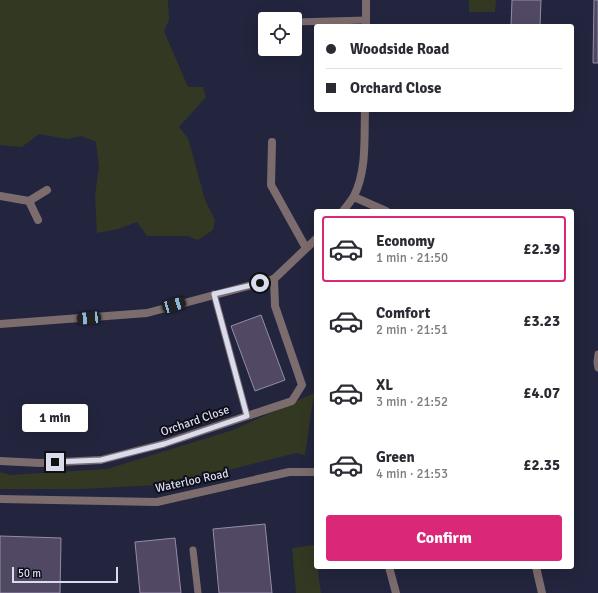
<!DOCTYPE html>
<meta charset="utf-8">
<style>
body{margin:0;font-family:Signika,sans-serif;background:#f7f7f7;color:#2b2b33;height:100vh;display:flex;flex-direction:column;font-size:15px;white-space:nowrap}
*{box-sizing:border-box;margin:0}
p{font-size:13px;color:#7c7c81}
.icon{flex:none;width:22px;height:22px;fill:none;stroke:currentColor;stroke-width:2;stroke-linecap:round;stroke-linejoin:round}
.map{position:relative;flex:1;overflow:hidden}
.sheet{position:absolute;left:314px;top:209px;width:260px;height:360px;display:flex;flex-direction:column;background:#fff;border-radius:4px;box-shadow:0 4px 16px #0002}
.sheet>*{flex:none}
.hud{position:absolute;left:314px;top:24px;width:260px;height:88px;border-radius:4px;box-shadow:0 4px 16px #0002;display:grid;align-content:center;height:88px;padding:0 12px;background:#fff}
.fabs{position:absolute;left:258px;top:12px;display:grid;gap:8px}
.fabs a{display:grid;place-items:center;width:44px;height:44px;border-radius:4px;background:#fff;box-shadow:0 4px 16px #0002;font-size:20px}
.scale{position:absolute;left:12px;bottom:10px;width:106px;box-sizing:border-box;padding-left:4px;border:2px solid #d9dcec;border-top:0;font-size:11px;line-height:14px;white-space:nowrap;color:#d9dcec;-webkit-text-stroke:3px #0e0f1a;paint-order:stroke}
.end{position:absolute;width:18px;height:18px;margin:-9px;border:5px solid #d9dcec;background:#111;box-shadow:0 0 0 2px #111}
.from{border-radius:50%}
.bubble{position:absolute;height:28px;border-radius:4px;background:#fff;box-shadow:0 4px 16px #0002;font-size:13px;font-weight:800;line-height:28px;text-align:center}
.car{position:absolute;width:12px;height:24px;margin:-12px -6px;border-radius:5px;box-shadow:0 0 3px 1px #0007;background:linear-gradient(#222 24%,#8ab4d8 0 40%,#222 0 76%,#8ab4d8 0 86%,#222 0)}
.hud b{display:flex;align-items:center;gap:14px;height:38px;font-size:15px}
.hud b+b{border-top:1px solid #e1e1e2}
.hud i{width:10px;height:10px;background:#2b2b33}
ul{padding:7px 0 0;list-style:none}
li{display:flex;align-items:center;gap:12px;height:66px;margin:0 8px 6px;padding:0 4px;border:2px solid transparent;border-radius:4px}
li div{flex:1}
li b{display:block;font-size:15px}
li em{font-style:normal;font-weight:800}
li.active{border-color:#db2777}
li>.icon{width:36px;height:36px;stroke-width:1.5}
.action{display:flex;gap:8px;margin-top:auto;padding:8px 12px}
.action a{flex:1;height:46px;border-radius:4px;background:#db2777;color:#fff;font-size:16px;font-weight:800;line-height:46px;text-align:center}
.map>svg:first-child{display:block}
.green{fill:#333823}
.building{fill:#514964;stroke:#948ca9}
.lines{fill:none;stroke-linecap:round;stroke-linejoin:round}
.service{stroke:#7d6c6e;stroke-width:7}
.minor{stroke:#7d6c6e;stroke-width:8}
.tertiary{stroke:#7d6c6e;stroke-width:8}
.route{stroke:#d9dcec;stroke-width:5}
.labels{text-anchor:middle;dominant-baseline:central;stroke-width:4;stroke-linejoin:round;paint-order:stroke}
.street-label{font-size:12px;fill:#d9dcec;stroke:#0e0f1a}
</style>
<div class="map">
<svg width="598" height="593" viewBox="0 0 598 593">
<rect width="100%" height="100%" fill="#22253d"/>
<g class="green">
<path d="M 0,0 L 168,0 L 169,20 L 164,31 L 188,87 L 203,87 L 206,97 L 179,127 L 188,138 L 205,200 L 215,220 L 213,230 L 198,240 L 187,236 L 147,236 L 137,222 L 118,229 L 97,233 L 95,195 L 99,167 L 96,142 L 82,136 L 67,139 L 39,134 L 22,147 L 0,145 Z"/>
<path d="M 469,0 L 496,0 L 495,12 L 469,12 Z"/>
<path d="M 314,393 L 305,455 L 296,453 L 209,475 L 159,485 L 81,489 L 0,489 L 0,472 L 10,475 L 107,469 L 233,430 Z"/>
<path d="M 314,545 L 321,593 L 296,593 L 292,548 Z"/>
</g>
<g class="building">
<path d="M 512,0 L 541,0 L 540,26 L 511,26 Z"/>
<path d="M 594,0 L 598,0 L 598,63 L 593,63 Z"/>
<path d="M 261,315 L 285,380 L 255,391 L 231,326 Z"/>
<path d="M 265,524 L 272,593 L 219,593 L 213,529 Z"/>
<path d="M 0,536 L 61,538 L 60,593 L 0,593 Z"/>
<path d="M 175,538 L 181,593 L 140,593 L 135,542 Z"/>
</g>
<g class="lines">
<g class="service">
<path d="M 295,22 L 366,20"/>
<path d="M 214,294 L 247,416"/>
<path d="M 598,354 L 597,362 L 598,368"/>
<path d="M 193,550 L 198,593"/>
</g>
<g class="minor">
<path d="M 366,26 L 366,0"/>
<path d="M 272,142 L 271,185 L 306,248"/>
<path d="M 0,196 L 29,201 L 38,220"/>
<path d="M 354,197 L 386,211"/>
<path d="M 29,201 L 47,190"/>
<path d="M 343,211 C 347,206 351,201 354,196 C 367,170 364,138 365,110"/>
<path d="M 0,324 L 147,313 L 274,279 L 316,239"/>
<path d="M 0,461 L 40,463 L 101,460 L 163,444 L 292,401 L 302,385 L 275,306 L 274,279"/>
<path d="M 536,567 L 542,593"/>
</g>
<g class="tertiary">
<path d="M 0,499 L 157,502 L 289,472 L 316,472"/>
<path d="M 389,567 L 396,593"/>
</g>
</g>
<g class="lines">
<path class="route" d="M 55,462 L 101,460 L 164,444 L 247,416 L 214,294 L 260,283"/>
</g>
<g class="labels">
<g class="street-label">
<text transform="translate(195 421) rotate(-19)">Orchard Close</text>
<text transform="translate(192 481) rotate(-12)">Waterloo Road</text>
</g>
</g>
</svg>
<div class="fabs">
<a><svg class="icon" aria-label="locate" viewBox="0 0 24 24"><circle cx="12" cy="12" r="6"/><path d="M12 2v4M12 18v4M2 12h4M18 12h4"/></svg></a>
</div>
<div class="scale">50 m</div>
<i class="end from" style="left:260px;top:283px"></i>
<i class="end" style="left:55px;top:462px"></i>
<div class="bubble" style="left:22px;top:404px;width:66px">1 min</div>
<i class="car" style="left:174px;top:305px;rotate:74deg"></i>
<i class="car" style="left:89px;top:318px;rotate:265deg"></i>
<div class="hud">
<b><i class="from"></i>Woodside Road</b>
<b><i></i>Orchard Close</b>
</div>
<section class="sheet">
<ul>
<li class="active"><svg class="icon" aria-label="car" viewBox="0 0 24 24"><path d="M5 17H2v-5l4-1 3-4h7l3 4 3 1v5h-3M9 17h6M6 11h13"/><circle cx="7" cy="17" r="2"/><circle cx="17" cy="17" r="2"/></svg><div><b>Economy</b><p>1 min · 21:50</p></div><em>£2.39</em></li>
<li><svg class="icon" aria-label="car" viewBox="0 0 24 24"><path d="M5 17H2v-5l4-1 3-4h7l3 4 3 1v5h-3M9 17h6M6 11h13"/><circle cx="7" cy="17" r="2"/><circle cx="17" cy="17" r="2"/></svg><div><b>Comfort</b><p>2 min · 21:51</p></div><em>£3.23</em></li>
<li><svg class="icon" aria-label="car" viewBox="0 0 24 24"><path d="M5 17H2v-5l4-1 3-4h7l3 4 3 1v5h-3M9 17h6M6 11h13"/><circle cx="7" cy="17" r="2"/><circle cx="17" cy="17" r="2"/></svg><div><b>XL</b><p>3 min · 21:52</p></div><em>£4.07</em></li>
<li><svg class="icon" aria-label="car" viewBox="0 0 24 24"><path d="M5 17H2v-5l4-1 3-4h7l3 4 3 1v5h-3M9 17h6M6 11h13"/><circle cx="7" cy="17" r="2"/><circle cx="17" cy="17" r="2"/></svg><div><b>Green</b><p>4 min · 21:53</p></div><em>£2.35</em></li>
</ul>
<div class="action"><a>Confirm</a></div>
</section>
</div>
